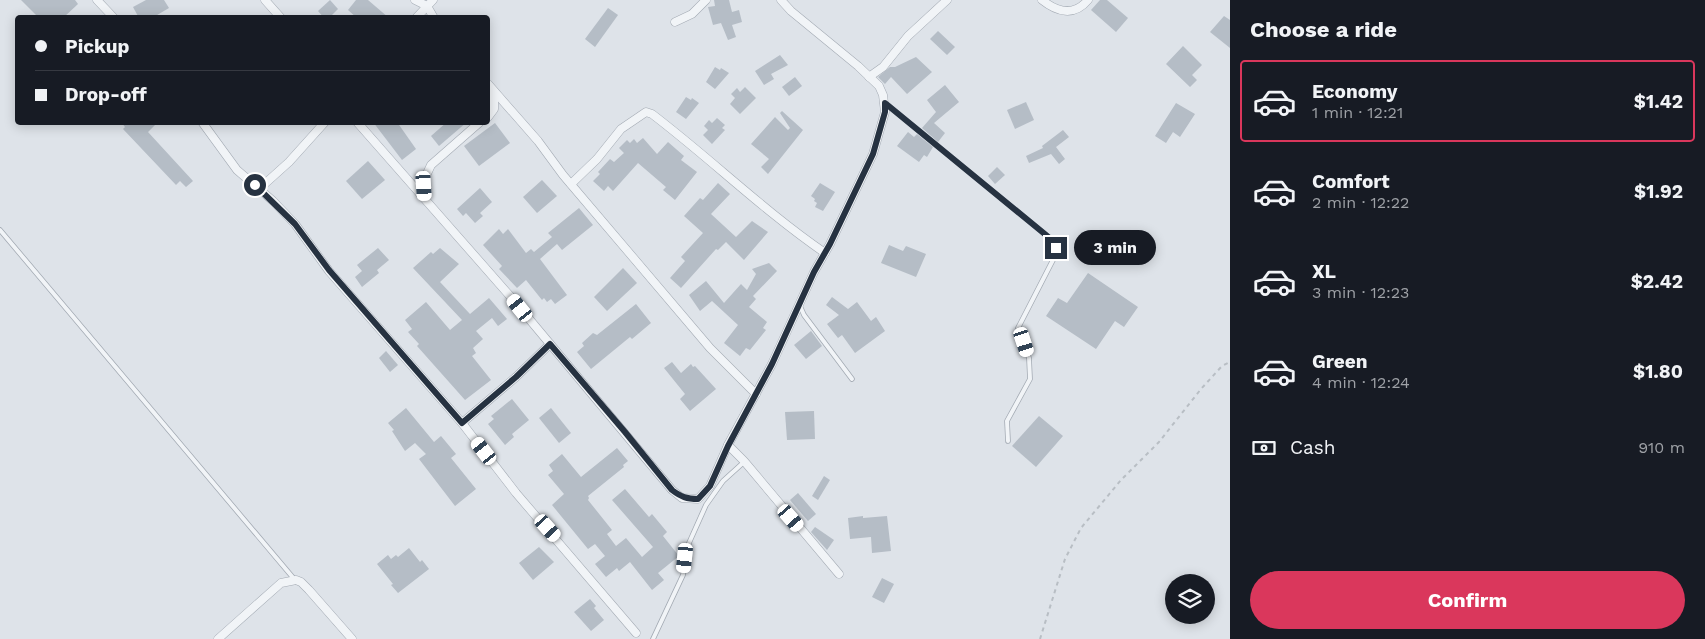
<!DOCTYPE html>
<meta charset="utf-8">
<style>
body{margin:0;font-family:"Work Sans",sans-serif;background:#242831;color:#f1f3f6;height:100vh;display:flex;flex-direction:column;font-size:19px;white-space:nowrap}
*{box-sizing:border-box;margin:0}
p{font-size:16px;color:#9ea1a6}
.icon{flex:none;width:28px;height:28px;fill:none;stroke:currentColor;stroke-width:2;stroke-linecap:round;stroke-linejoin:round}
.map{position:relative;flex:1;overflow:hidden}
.sheet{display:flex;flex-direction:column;background:#171b24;width:475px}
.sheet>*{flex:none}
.hud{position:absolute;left:15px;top:15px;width:475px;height:110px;border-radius:5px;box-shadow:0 2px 12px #0003;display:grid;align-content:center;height:110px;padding:0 20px;background:#171b24}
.tools{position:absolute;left:1165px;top:574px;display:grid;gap:10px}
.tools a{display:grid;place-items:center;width:50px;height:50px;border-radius:50%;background:#171b24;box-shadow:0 2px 12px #0003;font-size:25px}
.end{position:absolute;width:22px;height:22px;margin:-11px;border:6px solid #263241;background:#fff;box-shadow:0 0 0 2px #fff}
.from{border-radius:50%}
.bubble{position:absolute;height:35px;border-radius:18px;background:#171b24;box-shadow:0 2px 12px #0003;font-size:16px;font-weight:700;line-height:35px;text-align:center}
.car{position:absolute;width:15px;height:30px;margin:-15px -8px;border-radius:6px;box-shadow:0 0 4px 1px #0007;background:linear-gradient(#fff 24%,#345 0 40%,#fff 0 76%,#345 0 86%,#fff 0)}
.hud b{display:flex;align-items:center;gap:18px;height:48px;font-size:19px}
.hud b+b{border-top:1px solid #363941}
.hud i{width:12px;height:12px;background:#f1f3f6}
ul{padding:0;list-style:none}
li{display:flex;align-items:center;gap:15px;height:82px;margin:0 10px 8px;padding:0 10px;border:2px solid transparent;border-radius:5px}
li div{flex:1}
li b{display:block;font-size:19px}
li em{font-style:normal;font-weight:700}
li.current{border-color:#da375c}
li>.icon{width:45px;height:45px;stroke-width:1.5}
h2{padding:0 20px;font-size:22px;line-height:60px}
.pay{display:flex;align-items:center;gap:12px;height:55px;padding:0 20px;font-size:19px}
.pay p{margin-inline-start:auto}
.action{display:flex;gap:10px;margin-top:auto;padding:10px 20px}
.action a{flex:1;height:58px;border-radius:30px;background:#da375c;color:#fff;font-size:20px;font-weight:700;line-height:58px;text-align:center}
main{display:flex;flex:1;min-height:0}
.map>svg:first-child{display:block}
.building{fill:#b5bdc6}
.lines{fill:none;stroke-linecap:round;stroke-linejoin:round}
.lane-casing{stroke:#a3aab3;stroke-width:5.5}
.street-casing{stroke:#a3aab3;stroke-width:9}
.path{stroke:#b8bec4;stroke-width:2;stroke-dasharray:4 4;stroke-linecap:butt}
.lane{stroke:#f1f4f7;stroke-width:4}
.street{stroke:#f1f4f7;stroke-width:8}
.route{stroke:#263241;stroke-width:6}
</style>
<main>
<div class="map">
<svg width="1230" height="639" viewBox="0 0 1230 639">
<rect width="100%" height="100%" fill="#dee3e9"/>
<g class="building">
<path d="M 21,0 L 75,0 L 78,4 L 63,18 L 39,18 Z"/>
<path d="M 146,0 L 164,0 L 169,8 L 152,18 L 139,18 L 133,7 Z"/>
<path d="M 330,0 L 338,9 L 329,18 L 324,18 L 318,11 Z"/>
<path d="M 356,0 L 368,0 L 389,18 L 357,18 L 348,10 Z"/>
<path d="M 714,0 L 729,0 L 732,12 L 739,10 L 742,22 L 732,25 L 736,37 L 728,40 L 721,23 L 713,25 L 708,7 L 715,6 Z"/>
<path d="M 1100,0 L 1107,0 L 1128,18 L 1116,32 L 1091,10 Z"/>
<path d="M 608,8 L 618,15 L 595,47 L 585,39 Z"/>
<path d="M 1224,16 L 1230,20 L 1230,48 L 1210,32 Z"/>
<path d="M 938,31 L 955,47 L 947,55 L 930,39 Z"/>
<path d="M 1183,46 L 1202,65 L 1192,75 L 1197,80 L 1190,87 L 1166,64 Z"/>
<path d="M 780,55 L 788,65 L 771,74 L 774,79 L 764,85 L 755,71 Z"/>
<path d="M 916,57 L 932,72 L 907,94 L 891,77 L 885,84 L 878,77 L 890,67 L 895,67 Z"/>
<path d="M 715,67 L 720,70 L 721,68 L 729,73 L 715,89 L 706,82 Z"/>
<path d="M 795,77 L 802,86 L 789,96 L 782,87 Z"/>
<path d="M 945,85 L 959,102 L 934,123 L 945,133 L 938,142 L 922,128 L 936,112 L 927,100 Z"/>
<path d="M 745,87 L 756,98 L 740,114 L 730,104 L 735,98 L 731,94 L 737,88 L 740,92 Z"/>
<path d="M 686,97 L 691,100 L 692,98 L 699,103 L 686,119 L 676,112 Z"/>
<path d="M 1026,102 L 1034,120 L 1015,129 L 1007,110 Z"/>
<path d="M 1176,103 L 1195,114 L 1180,137 L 1173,132 L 1166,143 L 1155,136 Z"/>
<path d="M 782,111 L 803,130 L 768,174 L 761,167 L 769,159 L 751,144 L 775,117 L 788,130 L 790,128 L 780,113 Z"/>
<path d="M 717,118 L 725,125 L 722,128 L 725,130 L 712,144 L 703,135 L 708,130 L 704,126 L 709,120 L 712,123 Z"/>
<path d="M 121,122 L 158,122 L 148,132 L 193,181 L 186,187 L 180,181 L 176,185 L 123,129 L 125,127 Z"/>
<path d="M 373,122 L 397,122 L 416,149 L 402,160 Z"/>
<path d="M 447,122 L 467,122 L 439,146 L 431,136 Z"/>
<path d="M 495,123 L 510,143 L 479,166 L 464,146 Z"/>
<path d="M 1063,130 L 1069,137 L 1056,147 L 1065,159 L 1059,164 L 1051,154 L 1029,163 L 1026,156 L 1043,148 L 1042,146 Z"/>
<path d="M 908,132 L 914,137 L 917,134 L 933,147 L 927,157 L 924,155 L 919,162 L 897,146 Z"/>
<path d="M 643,138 L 657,154 L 668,142 L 684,156 L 681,160 L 697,172 L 675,200 L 663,190 L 666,187 L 638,163 L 613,191 L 608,186 L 604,191 L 593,181 L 600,174 L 598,172 L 610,159 L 614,162 L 624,153 L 619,148 L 627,140 L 630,143 L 634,139 L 637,143 Z"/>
<path d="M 368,161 L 385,180 L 362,199 L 346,181 Z"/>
<path d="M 997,167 L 1005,175 L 995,184 L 988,176 Z"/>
<path d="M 542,180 L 557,196 L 537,213 L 523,197 Z"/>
<path d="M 718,183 L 730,194 L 711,214 L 736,237 L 752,221 L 768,232 L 744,260 L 726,242 L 718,250 L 716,249 L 681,288 L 670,278 L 685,261 L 681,257 L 703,233 L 684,216 L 700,198 L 703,200 Z"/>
<path d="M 820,183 L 835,192 L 823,211 L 815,207 L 817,203 L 814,201 L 815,199 L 811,196 Z"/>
<path d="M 480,188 L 492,202 L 480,213 L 483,216 L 475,223 L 466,213 L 463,216 L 457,209 Z"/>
<path d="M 579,208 L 593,225 L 562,250 L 557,244 L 540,259 L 567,295 L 555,304 L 551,299 L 547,302 L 544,298 L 542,300 L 526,280 L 517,288 L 499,269 L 502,266 L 483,245 L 499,229 L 503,234 L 508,229 L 526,253 L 531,249 L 534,252 L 552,237 L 548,233 Z"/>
<path d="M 889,245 L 903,251 L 906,246 L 926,254 L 916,277 L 881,263 Z"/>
<path d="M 378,248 L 389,260 L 377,270 L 379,273 L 362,287 L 355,277 L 362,271 L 357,265 Z"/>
<path d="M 440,248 L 459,264 L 440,282 L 470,314 L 489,298 L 507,319 L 498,326 L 492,318 L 476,331 L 483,339 L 473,348 L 476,353 L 472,356 L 491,380 L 465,400 L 417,346 L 419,344 L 408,332 L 412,329 L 405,320 L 426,302 L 450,330 L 462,320 L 413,268 L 431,252 L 433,254 Z"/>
<path d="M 769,263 L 777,271 L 753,296 L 756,299 L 749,307 L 767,322 L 763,328 L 766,330 L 750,350 L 746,348 L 740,356 L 724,343 L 738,325 L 712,301 L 700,311 L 689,295 L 706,281 L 724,303 L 741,284 L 747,290 L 756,274 L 752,269 Z"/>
<path d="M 623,268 L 637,283 L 607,311 L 594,297 Z"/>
<path d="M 1088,273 L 1138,307 L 1124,327 L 1115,321 L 1096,349 L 1046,316 L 1058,298 L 1067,303 Z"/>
<path d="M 832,297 L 848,309 L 857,302 L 871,321 L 876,317 L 885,331 L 855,353 L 842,335 L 838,338 L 827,324 L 839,315 L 826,305 Z"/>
<path d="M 636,304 L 651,323 L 632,339 L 630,337 L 591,369 L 577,352 L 584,346 L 582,343 L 593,333 L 597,335 Z"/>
<path d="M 811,331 L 822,346 L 806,359 L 794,345 Z"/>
<path d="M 386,351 L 398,365 L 390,372 L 379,358 Z"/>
<path d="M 672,362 L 681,373 L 691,364 L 693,367 L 695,366 L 716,389 L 690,411 L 680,399 L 685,394 L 664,368 Z"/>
<path d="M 512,399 L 529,420 L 512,434 L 514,437 L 505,445 L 488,424 L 494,419 L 491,416 Z"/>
<path d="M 406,408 L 434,442 L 441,436 L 456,454 L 451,458 L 476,489 L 455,506 L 419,459 L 426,454 L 415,443 L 405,451 L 392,431 L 394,430 L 388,423 Z"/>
<path d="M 551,408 L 571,433 L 559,443 L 539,418 Z"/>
<path d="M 814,411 L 815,439 L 787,440 L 785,412 Z"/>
<path d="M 1039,416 L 1063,436 L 1036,467 L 1012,446 Z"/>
<path d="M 617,448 L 628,461 L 623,465 L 624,467 L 588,496 L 589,498 L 588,500 L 612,530 L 607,534 L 616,546 L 626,538 L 642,557 L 653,547 L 612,500 L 625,489 L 649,517 L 652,514 L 667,532 L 663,536 L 679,556 L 658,573 L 664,580 L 652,590 L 630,562 L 619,571 L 617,568 L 606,577 L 595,564 L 605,556 L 595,544 L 588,549 L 552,505 L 564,494 L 548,475 L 553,471 L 549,465 L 562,454 L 581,477 Z"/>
<path d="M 824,476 L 830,480 L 818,500 L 812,496 Z"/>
<path d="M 798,493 L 816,514 L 808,521 L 790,500 Z"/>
<path d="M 863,516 L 863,518 L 887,516 L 891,551 L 872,553 L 871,537 L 850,539 L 848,518 Z"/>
<path d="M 815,527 L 834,540 L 827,550 L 811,532 Z"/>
<path d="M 539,547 L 554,562 L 533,580 L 519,563 Z"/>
<path d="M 409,548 L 420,562 L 422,560 L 429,569 L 398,593 L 391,585 L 393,584 L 377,564 L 388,555 L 391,559 L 396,555 L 398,557 Z"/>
<path d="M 882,578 L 894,584 L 884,603 L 872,597 Z"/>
<path d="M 590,599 L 596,606 L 594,608 L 604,620 L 591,631 L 574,612 Z"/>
</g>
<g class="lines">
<g class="lane-casing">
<g id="lane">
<path d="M 885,103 L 1046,235 C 1054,242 1057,247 1054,258 L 1018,328 L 1029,358 L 1030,379 L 1007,421 L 1008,441"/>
<path d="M 0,230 L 295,580"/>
<path d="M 800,306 L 804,315 L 852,379"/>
<path d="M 653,639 L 683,575 L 689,543 L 706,505 L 723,481 L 744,462"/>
</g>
</g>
<g class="street-casing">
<g id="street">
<path d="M 97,0 L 114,18"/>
<path d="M 265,0 L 281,18"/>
<path d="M 415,0 L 427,6 L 434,18"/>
<path d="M 1042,0 C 1057,12 1074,17 1088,0"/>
<path d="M 416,18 L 433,0"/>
<path d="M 675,22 L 692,14 L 706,0"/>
<path d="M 869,77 L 883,67 L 908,36 L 947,0"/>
<path d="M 488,84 L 538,141 L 563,175 L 710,348 L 756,394"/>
<path d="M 488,117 L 494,109 L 494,92"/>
<path d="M 202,122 L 237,170 L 273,201 L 295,224 L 329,271 L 462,423 L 516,493 L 636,633"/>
<path d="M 357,122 L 510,296 L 672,490 L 682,498 L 698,499 L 710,486 L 728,445 L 772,364 L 814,272 L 830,244 L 873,154 L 885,112 L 883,95 L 879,86 L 858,66 L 791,11 L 781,0"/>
<path d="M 571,184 L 597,159 L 621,129 L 646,112 L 652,114 C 711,159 764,211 825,253"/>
<path d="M 259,189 L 289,162 L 325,122"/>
<path d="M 424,198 L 424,180 L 431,165 L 480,122"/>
<path d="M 462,423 L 516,377 L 550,344"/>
<path d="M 728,445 L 744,461 L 839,574"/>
<path d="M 218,639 L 281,583 L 296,580 L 301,582 L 309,590 L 352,639"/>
</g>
</g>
<path class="path" d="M 1040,639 L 1065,559 L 1081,528 L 1121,480 L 1159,442 L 1201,389 L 1222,366 L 1230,362"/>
<use href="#lane" class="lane"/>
<use href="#street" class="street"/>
</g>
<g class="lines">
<path class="route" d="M 255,185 L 295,224 L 329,270 L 462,423 L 516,377 L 550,344 L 625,432 L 672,490 C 681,497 687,499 698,499 L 710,486 L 728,446 L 772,364 L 814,272 L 830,244 L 873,154 L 885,112 L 885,103 L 1046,235 L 1053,241 L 1056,248"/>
</g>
</svg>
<div class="tools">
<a><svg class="icon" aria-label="layers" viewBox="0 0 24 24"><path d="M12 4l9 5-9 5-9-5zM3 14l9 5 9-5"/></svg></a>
</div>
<i class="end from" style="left:255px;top:185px"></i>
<i class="end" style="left:1056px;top:248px"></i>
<div class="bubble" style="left:1074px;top:230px;width:82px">3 min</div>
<i class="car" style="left:424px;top:186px;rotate:176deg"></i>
<i class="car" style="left:520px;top:308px;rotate:321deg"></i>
<i class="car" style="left:1024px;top:342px;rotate:162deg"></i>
<i class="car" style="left:484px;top:451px;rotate:322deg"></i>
<i class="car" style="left:791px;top:518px;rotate:139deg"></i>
<i class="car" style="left:548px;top:528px;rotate:138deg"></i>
<i class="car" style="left:685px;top:558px;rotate:186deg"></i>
<div class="hud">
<b><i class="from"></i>Pickup</b>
<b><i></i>Drop-off</b>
</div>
</div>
<section class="sheet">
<h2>Choose a ride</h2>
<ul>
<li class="current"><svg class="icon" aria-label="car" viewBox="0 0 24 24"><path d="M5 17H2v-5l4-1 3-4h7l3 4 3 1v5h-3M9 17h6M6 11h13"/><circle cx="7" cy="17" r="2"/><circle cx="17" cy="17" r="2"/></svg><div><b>Economy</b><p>1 min · 12:21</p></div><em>$1.42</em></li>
<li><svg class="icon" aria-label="car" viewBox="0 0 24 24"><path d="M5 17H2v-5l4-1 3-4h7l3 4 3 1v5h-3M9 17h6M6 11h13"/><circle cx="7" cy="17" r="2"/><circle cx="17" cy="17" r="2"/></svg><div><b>Comfort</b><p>2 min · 12:22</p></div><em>$1.92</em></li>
<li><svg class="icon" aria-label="car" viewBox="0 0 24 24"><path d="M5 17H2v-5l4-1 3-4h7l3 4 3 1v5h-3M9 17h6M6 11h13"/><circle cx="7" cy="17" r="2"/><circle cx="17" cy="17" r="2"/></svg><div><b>XL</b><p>3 min · 12:23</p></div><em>$2.42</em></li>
<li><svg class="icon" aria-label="car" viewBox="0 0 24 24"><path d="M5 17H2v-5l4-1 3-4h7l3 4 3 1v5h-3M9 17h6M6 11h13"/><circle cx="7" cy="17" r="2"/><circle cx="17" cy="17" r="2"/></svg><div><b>Green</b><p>4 min · 12:24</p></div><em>$1.80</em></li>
</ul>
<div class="pay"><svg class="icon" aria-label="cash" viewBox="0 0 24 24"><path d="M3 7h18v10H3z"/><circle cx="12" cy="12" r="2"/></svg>Cash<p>910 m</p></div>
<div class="action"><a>Confirm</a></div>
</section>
</main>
